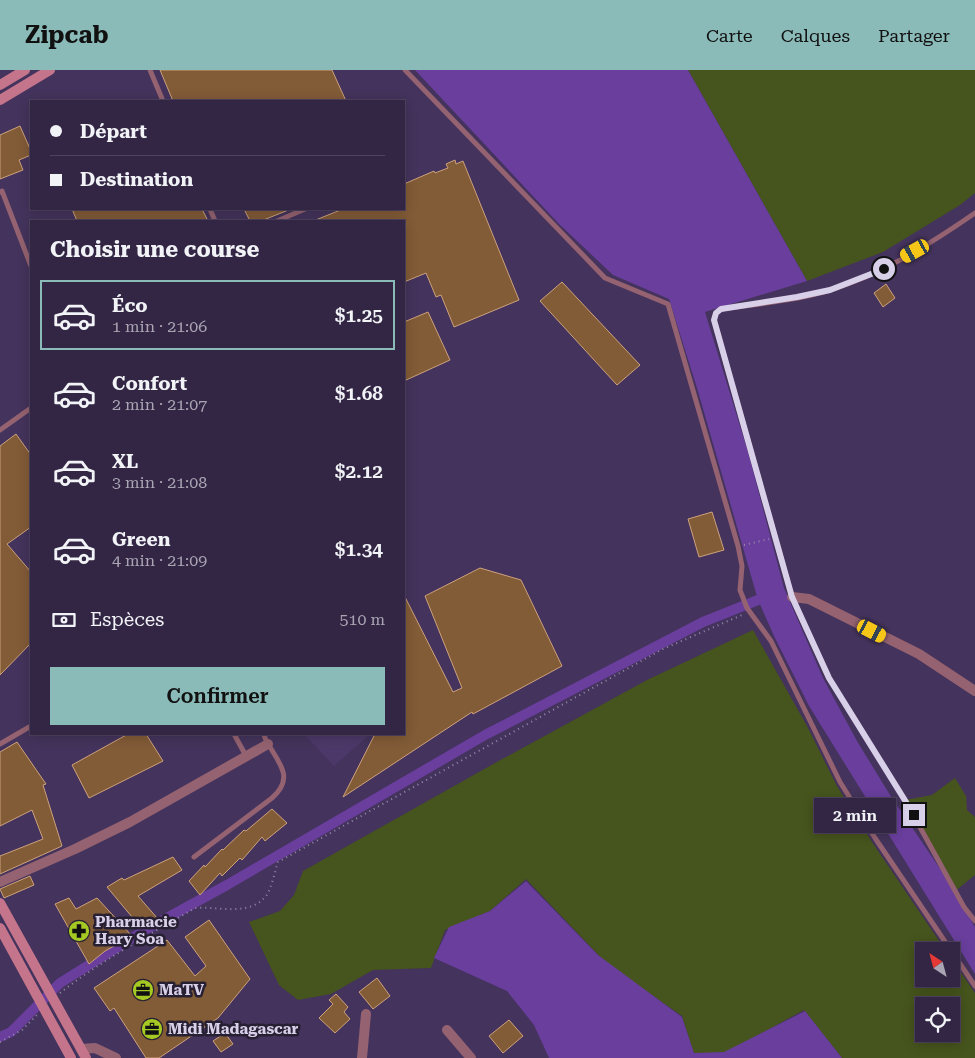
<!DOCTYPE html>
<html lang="fr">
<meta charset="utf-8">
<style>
body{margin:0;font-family:"Roboto Serif",serif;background:#3b2e4c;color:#f1f3f6;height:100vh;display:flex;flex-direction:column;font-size:19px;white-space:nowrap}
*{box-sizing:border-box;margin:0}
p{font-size:16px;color:#a9a5b3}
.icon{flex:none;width:28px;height:28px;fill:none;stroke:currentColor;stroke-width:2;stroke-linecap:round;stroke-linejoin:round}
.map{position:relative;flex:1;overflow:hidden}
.drawer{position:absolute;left:30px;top:150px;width:375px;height:515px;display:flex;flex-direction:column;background:#332645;border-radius:0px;box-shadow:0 2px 12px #0003,0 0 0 1px #4e435e}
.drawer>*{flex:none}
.banner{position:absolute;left:30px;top:30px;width:375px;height:110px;border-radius:0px;box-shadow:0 2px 12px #0003,0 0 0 1px #4e435e;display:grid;align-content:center;height:110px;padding:0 20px;background:#332645}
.needle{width:32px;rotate:324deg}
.tools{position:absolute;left:915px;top:872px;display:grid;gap:10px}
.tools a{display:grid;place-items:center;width:45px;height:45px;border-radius:0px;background:#332645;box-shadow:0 2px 12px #0003,0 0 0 1px #4e435e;font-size:25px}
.end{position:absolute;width:22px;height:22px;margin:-11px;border:6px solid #d8cfe9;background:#111;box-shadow:0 0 0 2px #111}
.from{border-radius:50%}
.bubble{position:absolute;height:35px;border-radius:0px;background:#332645;box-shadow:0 2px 12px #0003,0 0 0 1px #4e435e;font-size:16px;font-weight:600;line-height:35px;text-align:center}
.car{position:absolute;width:15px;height:30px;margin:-15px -8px;border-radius:6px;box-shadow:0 0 4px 1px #0007;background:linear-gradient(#f5c518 24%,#345 0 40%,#f5c518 0 76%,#345 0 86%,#f5c518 0)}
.banner b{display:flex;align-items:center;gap:18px;height:48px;font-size:19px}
.banner b+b{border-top:1px solid #4e435e}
.banner i{width:12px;height:12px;background:#f1f3f6}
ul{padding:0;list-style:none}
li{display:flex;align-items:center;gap:15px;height:70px;margin:0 10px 8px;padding:0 10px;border:2px solid transparent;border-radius:0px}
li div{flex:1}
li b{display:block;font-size:19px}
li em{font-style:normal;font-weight:600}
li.current{border-color:#8bbbb9}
li>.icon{width:45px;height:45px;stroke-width:1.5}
h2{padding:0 20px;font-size:22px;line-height:60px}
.pay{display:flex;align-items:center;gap:12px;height:55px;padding:0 20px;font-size:19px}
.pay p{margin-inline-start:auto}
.cta{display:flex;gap:10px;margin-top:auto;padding:10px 20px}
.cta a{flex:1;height:58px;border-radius:0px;background:#8bbbb9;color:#111;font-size:20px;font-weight:600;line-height:58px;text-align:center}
header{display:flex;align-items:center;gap:30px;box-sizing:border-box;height:70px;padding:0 25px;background:#8bbbb9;color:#111}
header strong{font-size:24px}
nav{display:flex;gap:28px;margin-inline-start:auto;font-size:18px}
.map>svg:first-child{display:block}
.built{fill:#4d3969}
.green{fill:#46541d;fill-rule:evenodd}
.water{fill:#693e9d}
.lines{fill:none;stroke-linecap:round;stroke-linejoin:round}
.canal{stroke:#693e9d;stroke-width:10}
.building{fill:#825b37;stroke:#cda27d}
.path{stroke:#9589a9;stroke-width:2;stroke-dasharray:1 4;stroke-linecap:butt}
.lane{stroke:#946270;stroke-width:5}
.street{stroke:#946270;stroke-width:10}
.secondary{stroke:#c4758c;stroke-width:10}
.route{stroke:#d8cfe9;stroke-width:6}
.labels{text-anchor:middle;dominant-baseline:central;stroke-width:5;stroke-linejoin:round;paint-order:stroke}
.poi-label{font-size:15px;font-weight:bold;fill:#d8cfe9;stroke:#272033;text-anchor:start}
</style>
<header>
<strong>Zipcab</strong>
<nav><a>Carte</a><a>Calques</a><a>Partager</a></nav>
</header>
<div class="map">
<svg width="975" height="988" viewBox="0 0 975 988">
<rect width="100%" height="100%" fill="#44335c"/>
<path class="built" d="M 304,664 L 370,664 L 334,696 Z"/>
<g class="green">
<path d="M 688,0 L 975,0 L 975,123 L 960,135 L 883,182 L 807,211 Z"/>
<path d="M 753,560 L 807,656 L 837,716 L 872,772 L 946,881 L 924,881 L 924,909 L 951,909 L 951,888 L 975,923 L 975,988 L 842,988 L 804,940 L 727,982 L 694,984 L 682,946 L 607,894 L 526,809 L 490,841 L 445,860 L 431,898 L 373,900 L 331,924 L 298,930 L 279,915 L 249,852 L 280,841 L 294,825 L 303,801 L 495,693 L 647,610 ZM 924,936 L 951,936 L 951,964 L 924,964 Z"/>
<path d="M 955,708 L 966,726 L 967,740 L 975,747 L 975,805 L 954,822 L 905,730 L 932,725 Z"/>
</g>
<g class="water">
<path d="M 415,0 L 688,0 L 807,211 L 705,242 L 748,382 L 784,518 L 823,608 L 857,671 L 890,725 L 943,803 L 975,857 L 975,904 L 809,636 L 774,566 L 758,530 L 697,318 L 669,229 L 613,205 L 559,154 Z"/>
<path d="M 526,811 L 598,885 L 682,947 L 694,983 L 724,982 L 805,941 L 842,988 L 549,988 L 534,955 L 507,921 L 434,888 L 449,857 L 490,841 Z"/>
</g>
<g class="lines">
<path class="canal" d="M 0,967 L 11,962 L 60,913 L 145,860 L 227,815 L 485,665 L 703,552 L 758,530"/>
</g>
<g class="building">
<path d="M 160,0 L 332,0 L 346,31 L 173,31 Z"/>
<path d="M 20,56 L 31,81 L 31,85 L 19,90 L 23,100 L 0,109 L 0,65 Z"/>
<path d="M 455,90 L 456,94 L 463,91 L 519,230 L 454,257 L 441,225 L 436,227 L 426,203 L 404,212 L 404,151 L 313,151 L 343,139 L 404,139 L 404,114 L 434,101 L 435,103 L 448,98 L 446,94 Z"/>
<path d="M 72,139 L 202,139 L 208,151 L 77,151 Z"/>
<path d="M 244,139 L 291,139 L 261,151 L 250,151 Z"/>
<path d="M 562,212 L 640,295 L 617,315 L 540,231 Z"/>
<path d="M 886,214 L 895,228 L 883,237 L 874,223 Z"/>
<path d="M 428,242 L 450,290 L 404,311 L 404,252 Z"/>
<path d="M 16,364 L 31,385 L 31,457 L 7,474 L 31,502 L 31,573 L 0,605 L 0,376 Z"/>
<path d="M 712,442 L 724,480 L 699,487 L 688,449 Z"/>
<path d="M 480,498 L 521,510 L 562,596 L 473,644 L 472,642 L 343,727 L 375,664 L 404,664 L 404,525 L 453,622 L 462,618 L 425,526 Z"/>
<path d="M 128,664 L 146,664 L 163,691 L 89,728 L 72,695 Z"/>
<path d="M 17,672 L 46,714 L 43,715 L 62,776 L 0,804 L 0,786 L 43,769 L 32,740 L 0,756 L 0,682 Z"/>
<path d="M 272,739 L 287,753 L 265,771 L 262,767 L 242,790 L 240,788 L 222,806 L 220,803 L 200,825 L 189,811 L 204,795 L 205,797 L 222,779 L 223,780 L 244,760 L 246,761 Z"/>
<path d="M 173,787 L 182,800 L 138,826 L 158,849 L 142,859 L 107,817 L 122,808 L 124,810 Z"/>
<path d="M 30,806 L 34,815 L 4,828 L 0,819 Z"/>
<path d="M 69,828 L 76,839 L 97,828 L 132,866 L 105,881 L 89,894 L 55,834 Z"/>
<path d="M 209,850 L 250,909 L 218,948 L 159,988 L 146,988 L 114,938 L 110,941 L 94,918 L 167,870 L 195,906 L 206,896 L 185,867 Z"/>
<path d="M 377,908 L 390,926 L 373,939 L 359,922 Z"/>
<path d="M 336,924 L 348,937 L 344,942 L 350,949 L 335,963 L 319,948 L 333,934 L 329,930 Z"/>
<path d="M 509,950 L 523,966 L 503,983 L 489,966 Z"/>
<path d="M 225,963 L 233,974 L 221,982 L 213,971 Z"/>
</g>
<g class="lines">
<g class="path">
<path d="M 744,475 L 769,469"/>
<path d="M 60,923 C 102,890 149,865 195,838 C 218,836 249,847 266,826 C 271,820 275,801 278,792 L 663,579 L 742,545"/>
<path d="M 0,972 L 22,960 L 37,945"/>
</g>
<g class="lane">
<path d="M 150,0 L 163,31"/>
<path d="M 405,0 L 605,208 L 668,234 L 738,476 L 742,496 L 740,520 L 747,538 L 771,571 L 840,712 L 875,768 L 975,916"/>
<path d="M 0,122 L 2,121 L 31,196"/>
<path d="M 210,139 L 215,151"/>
<path d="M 975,143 C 930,174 883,204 830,220 C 795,231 757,234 721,239 L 716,243 L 714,250 L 792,527 L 829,608 L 905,730 L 964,837 L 975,851"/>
<path d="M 277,151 L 305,139"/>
<path d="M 0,360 L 31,338"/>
<path d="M 234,664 L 246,686"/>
<path d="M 0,674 L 31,656"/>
<path d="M 194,787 L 272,728 C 297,706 276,691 265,668 L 264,664"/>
</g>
<g class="street">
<path d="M 792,527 L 809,529 L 919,584 L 975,621"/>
<path d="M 0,812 L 75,779 L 130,752 L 268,674"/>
<path d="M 447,960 L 471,988"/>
<path d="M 81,979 L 95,978 L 116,988"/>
<path d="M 362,988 L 366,944"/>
</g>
<g class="secondary">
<path d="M 0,15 L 25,0"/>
<path d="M 0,30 L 50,0"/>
<path d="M 0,833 L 86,988"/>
<path d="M 0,858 L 71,988"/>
</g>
</g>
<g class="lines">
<path class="route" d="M 884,199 L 830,220 L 797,227 L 721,239 L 716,243 L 714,250 L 792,527 L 829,608 L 914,745"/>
</g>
<defs>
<g id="pharmacy-disc" transform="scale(1.125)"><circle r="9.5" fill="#a5c823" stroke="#272033"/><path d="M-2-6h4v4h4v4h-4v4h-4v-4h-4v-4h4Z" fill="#111"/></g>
<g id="office-disc" transform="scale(1.125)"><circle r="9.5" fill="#a5c823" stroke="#272033"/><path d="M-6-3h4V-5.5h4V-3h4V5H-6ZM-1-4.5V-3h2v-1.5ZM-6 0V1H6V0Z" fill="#111"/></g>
</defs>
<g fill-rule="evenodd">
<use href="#pharmacy-disc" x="79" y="861"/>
<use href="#office-disc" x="143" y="920"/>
<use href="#office-disc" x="152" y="959"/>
</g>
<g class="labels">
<g class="poi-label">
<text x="95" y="852">Pharmacie<tspan x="95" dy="17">Hary Soa</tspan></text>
<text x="159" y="920">MaTV</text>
<text x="168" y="959">Midi Madagascar</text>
</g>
</g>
</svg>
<div class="tools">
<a><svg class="needle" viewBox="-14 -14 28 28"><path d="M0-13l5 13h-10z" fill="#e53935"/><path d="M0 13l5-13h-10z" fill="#a9a5b3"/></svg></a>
<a><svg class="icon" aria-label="locate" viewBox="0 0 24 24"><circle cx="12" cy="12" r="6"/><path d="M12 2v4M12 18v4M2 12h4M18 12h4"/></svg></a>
</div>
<i class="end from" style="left:884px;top:199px"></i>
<i class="end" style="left:914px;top:745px"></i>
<div class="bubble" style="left:814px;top:728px;width:82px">2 min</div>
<i class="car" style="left:915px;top:181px;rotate:241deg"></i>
<i class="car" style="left:872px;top:561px;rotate:117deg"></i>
<div class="banner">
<b><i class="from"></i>Départ</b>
<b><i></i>Destination</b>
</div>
<section class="drawer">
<h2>Choisir une course</h2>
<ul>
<li class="current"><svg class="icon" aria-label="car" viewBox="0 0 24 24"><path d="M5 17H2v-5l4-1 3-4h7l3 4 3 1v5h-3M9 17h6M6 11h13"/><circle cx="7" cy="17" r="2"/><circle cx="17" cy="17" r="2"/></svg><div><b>Éco</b><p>1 min · 21:06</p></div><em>$1.25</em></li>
<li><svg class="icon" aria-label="car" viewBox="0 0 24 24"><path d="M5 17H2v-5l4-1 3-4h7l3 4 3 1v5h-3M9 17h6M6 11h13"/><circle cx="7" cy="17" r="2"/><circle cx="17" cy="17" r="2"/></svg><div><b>Confort</b><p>2 min · 21:07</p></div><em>$1.68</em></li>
<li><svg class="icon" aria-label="car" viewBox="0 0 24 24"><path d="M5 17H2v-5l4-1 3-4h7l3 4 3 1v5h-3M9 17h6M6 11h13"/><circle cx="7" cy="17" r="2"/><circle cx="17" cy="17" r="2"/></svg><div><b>XL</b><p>3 min · 21:08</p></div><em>$2.12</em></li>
<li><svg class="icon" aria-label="car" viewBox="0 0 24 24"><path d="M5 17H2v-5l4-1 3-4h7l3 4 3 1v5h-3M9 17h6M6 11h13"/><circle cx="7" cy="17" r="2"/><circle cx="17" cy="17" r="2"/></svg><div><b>Green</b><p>4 min · 21:09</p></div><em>$1.34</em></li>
</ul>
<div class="pay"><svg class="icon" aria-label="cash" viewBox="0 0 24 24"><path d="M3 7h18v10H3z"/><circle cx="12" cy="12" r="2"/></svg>Espèces<p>510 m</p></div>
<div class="cta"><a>Confirmer</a></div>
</section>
</div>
